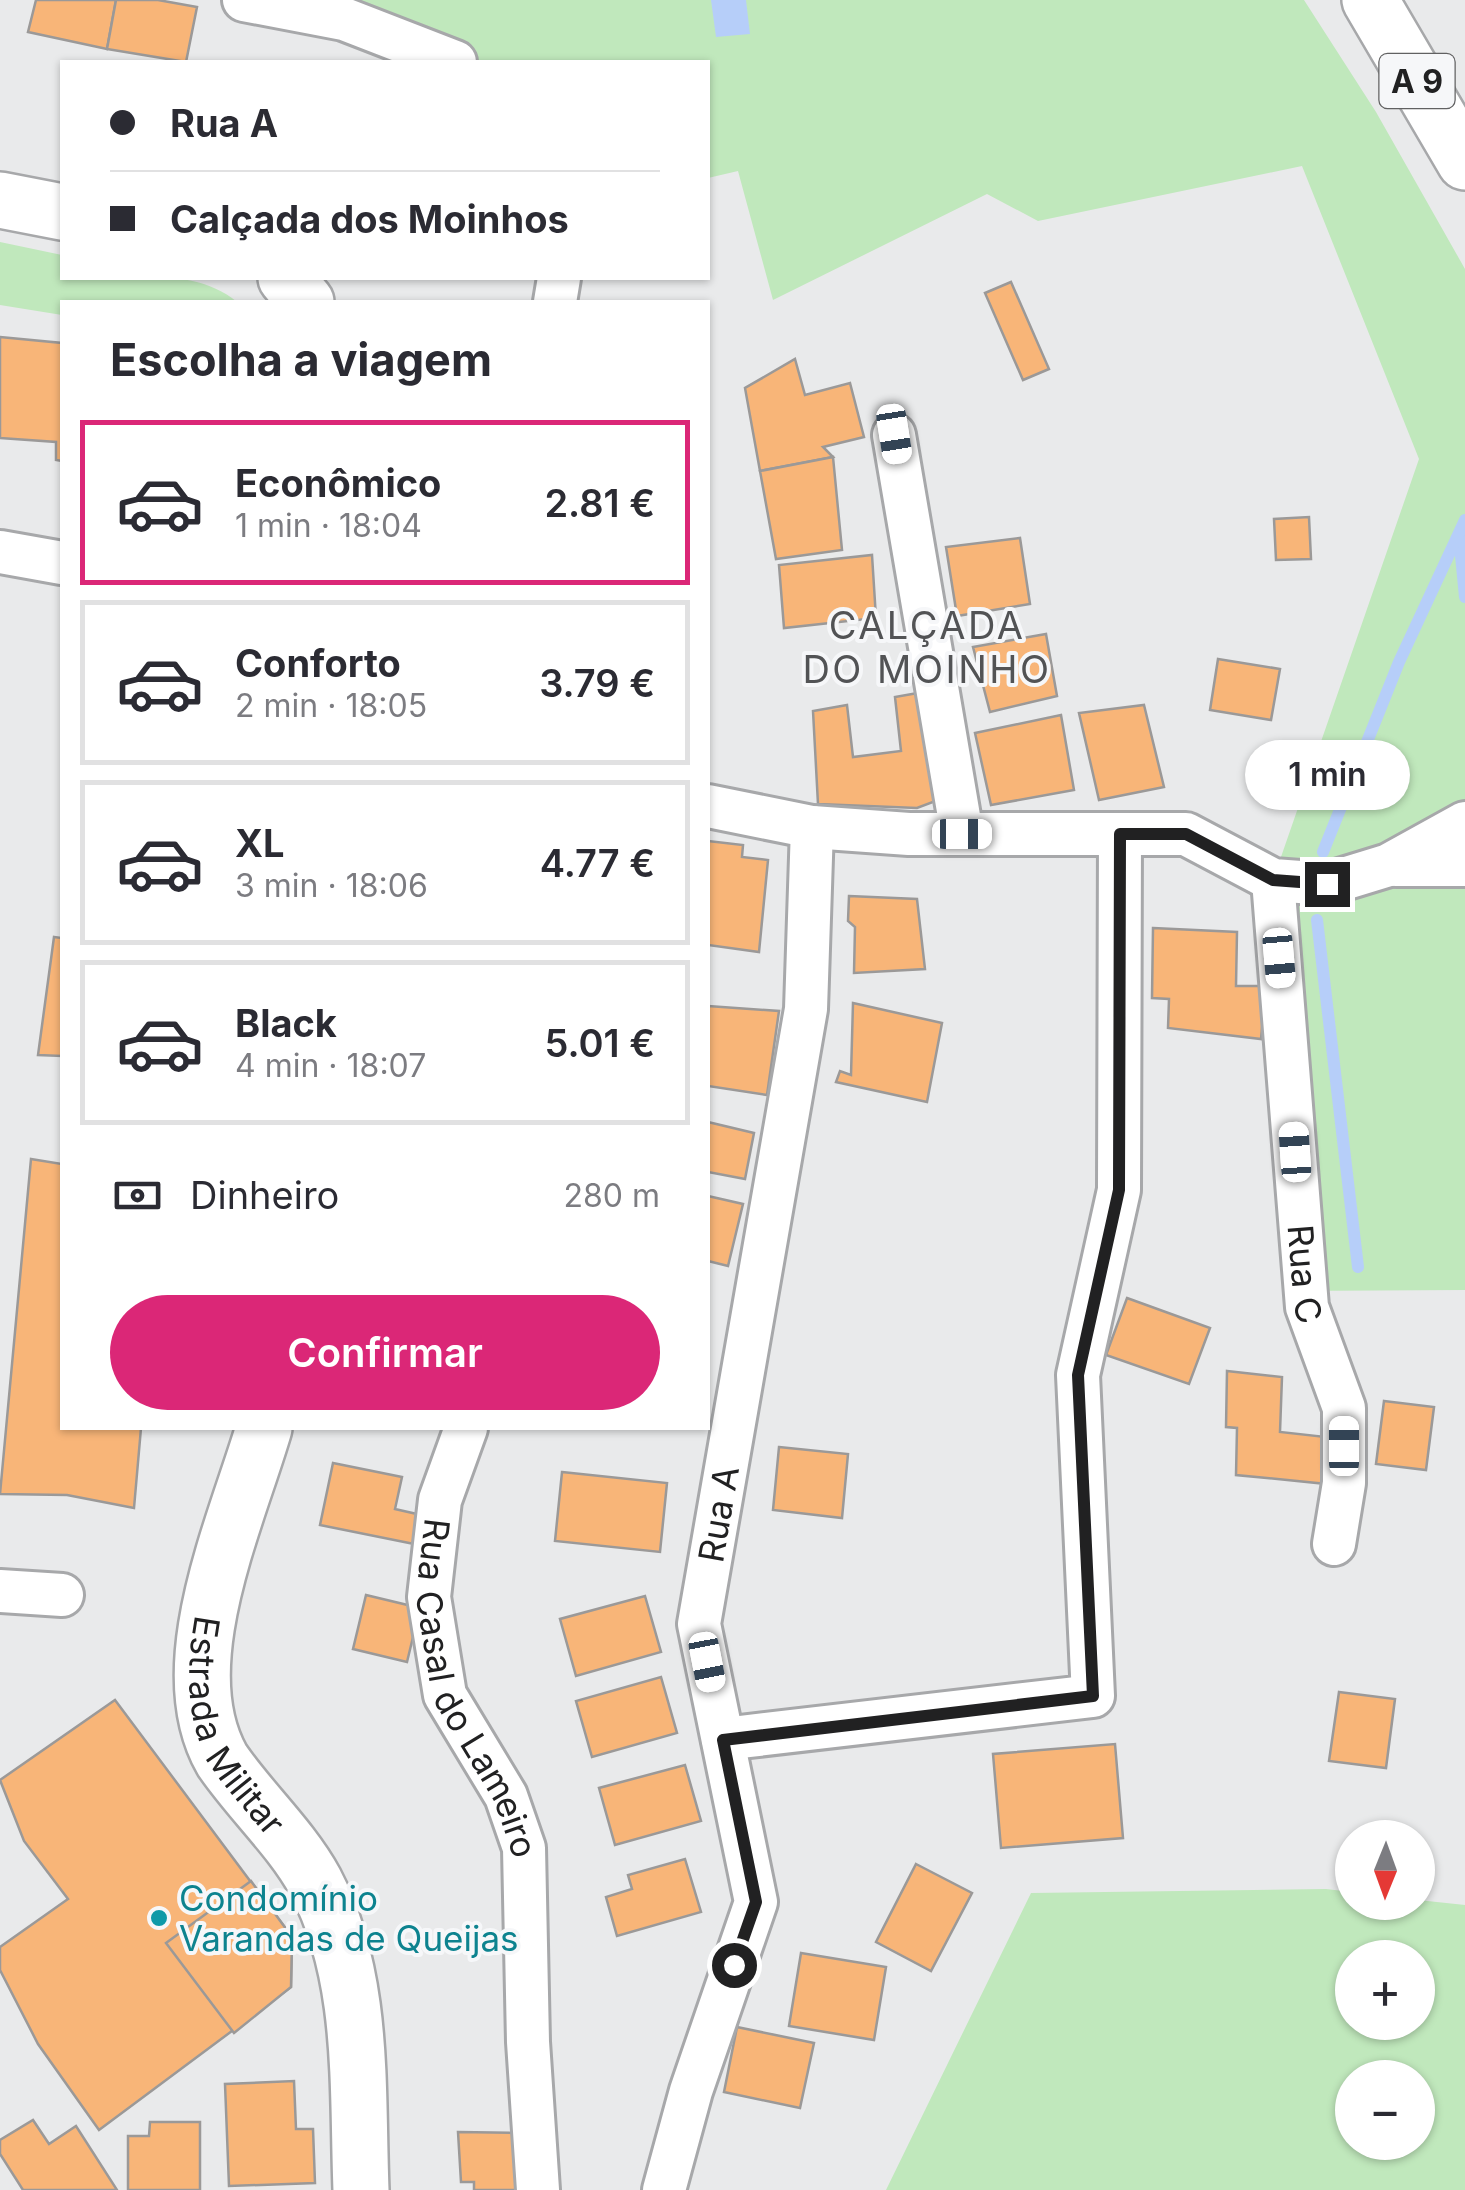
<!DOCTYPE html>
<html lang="pt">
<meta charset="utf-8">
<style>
body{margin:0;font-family:Inter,sans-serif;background:#f7f7f7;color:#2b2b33;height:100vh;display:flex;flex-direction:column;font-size:38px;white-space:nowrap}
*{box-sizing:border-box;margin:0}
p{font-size:32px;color:#7c7c81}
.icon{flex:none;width:55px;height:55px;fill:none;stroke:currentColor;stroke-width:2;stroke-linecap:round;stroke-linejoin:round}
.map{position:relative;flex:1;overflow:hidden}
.side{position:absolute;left:60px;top:300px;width:650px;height:1130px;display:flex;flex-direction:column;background:#fff;border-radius:0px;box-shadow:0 2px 8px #0004}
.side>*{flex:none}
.banner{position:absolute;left:60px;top:60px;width:650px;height:220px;border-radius:0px;box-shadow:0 2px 8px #0004;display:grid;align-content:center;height:220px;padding:0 50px;background:#fff}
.needle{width:65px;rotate:181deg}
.fabs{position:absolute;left:1335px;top:1820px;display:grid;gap:20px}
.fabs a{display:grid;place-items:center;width:100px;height:100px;border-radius:50%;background:#fff;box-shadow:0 2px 8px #0004;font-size:50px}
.end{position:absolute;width:45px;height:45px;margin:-22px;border:12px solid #212122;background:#fff;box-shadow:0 0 0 5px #fff}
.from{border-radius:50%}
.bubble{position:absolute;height:70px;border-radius:35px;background:#fff;box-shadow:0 2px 8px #0004;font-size:32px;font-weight:600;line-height:70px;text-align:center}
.car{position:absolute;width:30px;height:60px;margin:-30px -15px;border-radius:12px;box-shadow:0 0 8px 2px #0007;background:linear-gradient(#fff 24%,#345 0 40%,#fff 0 76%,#345 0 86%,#fff 0)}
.banner b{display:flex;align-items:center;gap:35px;height:95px;font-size:38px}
.banner b+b{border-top:2px solid #e1e1e2}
.banner i{width:25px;height:25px;background:#2b2b33}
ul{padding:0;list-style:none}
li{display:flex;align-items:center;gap:30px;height:165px;margin:0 20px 15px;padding:0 30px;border:5px solid #e1e1e2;border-radius:0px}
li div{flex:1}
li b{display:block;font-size:38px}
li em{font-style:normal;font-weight:600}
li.active{border-color:#db2777}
li>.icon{width:90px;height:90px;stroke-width:1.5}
h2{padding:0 50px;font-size:45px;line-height:120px}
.pay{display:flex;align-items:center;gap:25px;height:110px;padding:0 50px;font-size:38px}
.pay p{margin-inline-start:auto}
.button{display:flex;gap:20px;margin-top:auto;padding:20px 50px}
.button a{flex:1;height:115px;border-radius:60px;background:#db2777;color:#fff;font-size:40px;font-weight:600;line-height:115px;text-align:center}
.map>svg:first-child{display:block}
.green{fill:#c0e8bc;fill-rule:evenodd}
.water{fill:#b6cef9}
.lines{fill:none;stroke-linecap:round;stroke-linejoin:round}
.stream{stroke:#b6cef9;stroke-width:12}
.building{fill:#f8b578;stroke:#9b9998;stroke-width:2.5}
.minor-casing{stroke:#a7a8aa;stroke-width:48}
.tertiary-casing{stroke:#a7a8aa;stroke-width:60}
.motorway-casing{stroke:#a7a8aa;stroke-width:60}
.minor{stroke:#fff;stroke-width:42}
.tertiary{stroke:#fff;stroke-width:55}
.motorway{stroke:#fff;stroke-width:55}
.route{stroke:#212122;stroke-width:12}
.culture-dot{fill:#0f9aa8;stroke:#f6f7f9;stroke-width:4}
.labels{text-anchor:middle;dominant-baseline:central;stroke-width:8;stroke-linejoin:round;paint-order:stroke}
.shield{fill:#f6f7f9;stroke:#616162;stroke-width:2.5}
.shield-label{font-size:32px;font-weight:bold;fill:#212122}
.street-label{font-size:35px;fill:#212122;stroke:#f6f7f9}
.culture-label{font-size:35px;fill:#0d838f;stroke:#f6f7f9;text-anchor:start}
.neighbourhood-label{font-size:38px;letter-spacing:2.5px;fill:#525355;stroke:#f6f7f9}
</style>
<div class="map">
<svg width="1465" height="2190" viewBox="0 0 1465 2190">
<rect width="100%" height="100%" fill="#e9eaeb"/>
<g class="green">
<path d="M 244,0 L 1304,0 L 1376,112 L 1465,269 L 1465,1290 L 1288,1291 L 1273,880 L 1419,459 L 1302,166 L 1038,221 L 987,194 L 773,300 L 738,171 L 708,178 L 708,62 L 455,62 Z"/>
<path d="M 0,242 L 62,255 L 62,278 C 118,278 193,265 237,302 L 62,302 L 62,315 L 0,305 Z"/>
<path d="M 1326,1889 L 1352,1892 L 1352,1902 L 1418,1900 L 1465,1905 L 1465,2190 L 886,2190 L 1031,1893 ZM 1352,1958 L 1418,1958 L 1418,2022 L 1352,2022 ZM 1352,2078 L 1418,2078 L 1418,2142 L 1352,2142 Z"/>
</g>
<path class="water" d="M 711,0 L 746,0 L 750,34 L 716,37 Z"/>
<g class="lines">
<g class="stream">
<path d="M 1459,535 L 1465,597"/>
<path d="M 1323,852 L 1399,662 L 1465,520"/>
<path d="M 1317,920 L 1358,1267"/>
</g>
</g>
<g class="building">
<path d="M 36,0 L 116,0 L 107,49 L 28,32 Z"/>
<path d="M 116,0 L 158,0 L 197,7 L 186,62 L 107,49 Z"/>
<path d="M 1011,282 L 1049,369 L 1023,380 L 985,293 Z"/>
<path d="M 0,337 L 62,343 L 62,461 L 56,460 L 56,442 L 0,438 Z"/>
<path d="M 795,359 L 805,395 L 850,383 L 864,437 L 823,447 L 833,457 L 760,471 L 745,388 Z"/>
<path d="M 833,457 L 842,550 L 776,559 L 760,471 Z"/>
<path d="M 1309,517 L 1311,559 L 1276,560 L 1274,519 Z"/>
<path d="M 1020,538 L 1030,604 L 957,616 L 946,547 Z"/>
<path d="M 872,555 L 876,618 L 784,628 L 779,565 Z"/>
<path d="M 1046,634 L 1057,696 L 990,712 L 973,647 Z"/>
<path d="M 1218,659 L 1280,669 L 1271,720 L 1210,710 Z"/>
<path d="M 929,691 L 941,799 L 917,808 L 818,804 L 813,711 L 847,705 L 853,757 L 901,751 L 895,697 Z"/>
<path d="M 1144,705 L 1164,787 L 1099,800 L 1079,713 Z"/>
<path d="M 1061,715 L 1074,790 L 991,805 L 975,733 Z"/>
<path d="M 708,841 L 743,845 L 742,857 L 768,860 L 759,952 L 708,945 Z"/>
<path d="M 849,896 L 917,899 L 925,969 L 854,973 L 855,927 L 848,921 Z"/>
<path d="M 1153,928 L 1237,932 L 1236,986 L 1266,986 L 1261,1039 L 1168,1028 L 1169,999 L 1152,998 Z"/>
<path d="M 54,937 L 62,938 L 62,1056 L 38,1055 Z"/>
<path d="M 853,1003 L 942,1023 L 927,1102 L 836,1082 L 840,1071 L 851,1075 Z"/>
<path d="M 708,1006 L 779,1011 L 767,1095 L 708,1086 Z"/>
<path d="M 708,1122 L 754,1133 L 745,1179 L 708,1172 Z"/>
<path d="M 31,1159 L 62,1164 L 62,1428 L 141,1428 L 134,1508 L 67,1495 L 0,1494 Z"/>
<path d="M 708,1196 L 743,1204 L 728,1266 L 708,1261 Z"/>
<path d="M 1127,1298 L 1210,1328 L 1189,1384 L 1106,1355 Z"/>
<path d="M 1227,1371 L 1282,1377 L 1280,1432 L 1326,1437 L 1327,1484 L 1236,1475 L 1237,1428 L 1226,1427 Z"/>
<path d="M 1384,1401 L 1434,1407 L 1426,1470 L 1376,1464 Z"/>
<path d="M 779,1447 L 848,1454 L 842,1518 L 773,1510 Z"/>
<path d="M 333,1463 L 402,1477 L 395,1509 L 430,1517 L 424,1546 L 320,1525 Z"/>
<path d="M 562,1472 L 667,1483 L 660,1552 L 555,1541 Z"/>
<path d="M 366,1595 L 420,1608 L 407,1662 L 353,1649 Z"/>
<path d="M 645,1596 L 661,1652 L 576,1676 L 560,1619 Z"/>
<path d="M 661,1677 L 677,1733 L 592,1757 L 576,1701 Z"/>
<path d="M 1339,1692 L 1395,1699 L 1386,1768 L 1329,1761 Z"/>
<path d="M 115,1700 L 292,1937 L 291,1987 L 99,2130 L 38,2044 L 0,1970 L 0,1947 L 68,1899 L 24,1841 L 0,1780 Z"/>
<path d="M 1115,1744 L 1123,1838 L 1001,1848 L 993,1754 Z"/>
<path d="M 685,1765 L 701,1821 L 615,1845 L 599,1788 Z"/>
<path d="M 685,1859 L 701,1912 L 617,1936 L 606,1897 L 632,1889 L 628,1875 Z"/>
<path d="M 916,1864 L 972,1893 L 931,1971 L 876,1942 Z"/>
<path d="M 251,1881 L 292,1937 L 291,1987 L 234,2033 L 166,1943 Z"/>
<path d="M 801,1953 L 886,1967 L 874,2040 L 789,2026 Z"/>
<path d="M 737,2027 L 814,2043 L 800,2108 L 724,2092 Z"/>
<path d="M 294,2081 L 296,2129 L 313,2129 L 315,2183 L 229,2186 L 225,2084 Z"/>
<path d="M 33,2120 L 49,2144 L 76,2126 L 117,2190 L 23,2190 L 0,2154 L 0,2140 Z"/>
<path d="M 150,2122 L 200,2122 L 200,2190 L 128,2190 L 128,2136 L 149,2136 Z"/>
<path d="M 458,2132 L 521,2133 L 522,2190 L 474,2190 L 474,2182 L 461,2182 Z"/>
</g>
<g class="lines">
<g class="minor-casing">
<g id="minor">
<path d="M 244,0 L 344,19 L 455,62"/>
<path d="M 555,302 L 559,278"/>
<path d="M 894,435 L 962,834"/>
<path d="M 0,552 L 62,563"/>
<path d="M 708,806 L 812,827 L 909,834 L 1186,834 L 1273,880 L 1327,884 L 1389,865 L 1465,823"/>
<path d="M 1396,865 L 1465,865"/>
<path id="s1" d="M 1273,880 L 1307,1307 L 1344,1408 L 1344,1483 L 1334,1544"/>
<path id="s2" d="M 466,1428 L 440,1500 L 429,1597 L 445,1695 L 506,1796 L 524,1848 L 528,2042 L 538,2190"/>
<path d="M 0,1591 L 62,1595"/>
<path d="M 723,1739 L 1093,1696 L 1078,1375 L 1119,1190 L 1120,834"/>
<path id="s3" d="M 664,2190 L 691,2091 L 756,1902 L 699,1624 L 806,1009 L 812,827"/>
</g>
</g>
<g class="tertiary-casing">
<g id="tertiary">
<path d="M 0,200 L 62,212"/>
<path d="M 286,278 L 306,302"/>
<path id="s4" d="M 264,1428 C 236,1523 169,1667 222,1760 C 250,1801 291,1838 315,1882 C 365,1977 357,2086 361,2190"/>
</g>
</g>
<g class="motorway-casing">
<path id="motorway" d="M 1370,0 L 1465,162"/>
</g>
<use href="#minor" class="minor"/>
<use href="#tertiary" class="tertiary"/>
<use href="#motorway" class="motorway"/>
</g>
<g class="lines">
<path class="route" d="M 734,1965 L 756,1902 L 723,1740 L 1093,1696 L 1078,1375 L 1119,1190 L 1120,834 L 1186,834 L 1273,880 L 1327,884"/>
</g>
<circle class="culture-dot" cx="159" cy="1918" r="10"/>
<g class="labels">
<rect class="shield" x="1379.5" y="54" width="75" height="54" rx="8"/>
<g class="shield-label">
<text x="1417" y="81">A 9</text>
</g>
<g class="street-label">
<text stroke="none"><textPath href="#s1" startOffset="395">Rua C</textPath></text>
<text stroke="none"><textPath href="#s3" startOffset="698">Rua A</textPath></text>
<text stroke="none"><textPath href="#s2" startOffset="275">Rua Casal do Lameiro</textPath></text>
<text stroke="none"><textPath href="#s4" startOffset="315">Estrada Militar</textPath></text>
</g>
<g class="culture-label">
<text x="179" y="1898">Condomínio<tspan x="179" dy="40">Varandas de Queijas</tspan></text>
</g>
<g class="neighbourhood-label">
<text x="927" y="625">CALÇADA<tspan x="927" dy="44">DO MOINHO</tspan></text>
</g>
</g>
</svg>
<div class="fabs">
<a><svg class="needle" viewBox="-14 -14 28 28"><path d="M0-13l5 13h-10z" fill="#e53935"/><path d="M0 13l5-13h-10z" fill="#7c7c81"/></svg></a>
<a>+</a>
<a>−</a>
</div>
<i class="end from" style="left:734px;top:1965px"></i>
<i class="end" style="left:1327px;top:884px"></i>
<div class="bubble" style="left:1245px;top:740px;width:165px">1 min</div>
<i class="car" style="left:894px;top:434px;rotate:171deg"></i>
<i class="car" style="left:962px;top:834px;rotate:90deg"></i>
<i class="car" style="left:1279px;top:958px;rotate:175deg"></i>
<i class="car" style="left:1295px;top:1152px;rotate:356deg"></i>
<i class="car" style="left:1344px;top:1446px;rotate:0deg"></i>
<i class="car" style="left:707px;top:1662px;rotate:169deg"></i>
<div class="banner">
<b><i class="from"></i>Rua A</b>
<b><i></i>Calçada dos Moinhos</b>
</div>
<section class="side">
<h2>Escolha a viagem</h2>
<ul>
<li class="active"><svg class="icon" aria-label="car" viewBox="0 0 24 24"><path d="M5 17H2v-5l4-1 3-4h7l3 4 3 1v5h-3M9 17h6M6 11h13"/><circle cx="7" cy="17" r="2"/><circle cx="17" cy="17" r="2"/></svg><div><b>Econômico</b><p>1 min · 18:04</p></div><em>2.81 €</em></li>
<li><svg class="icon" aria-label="car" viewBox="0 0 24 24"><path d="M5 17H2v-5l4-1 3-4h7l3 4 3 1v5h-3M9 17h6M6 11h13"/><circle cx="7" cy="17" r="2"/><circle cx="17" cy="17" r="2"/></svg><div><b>Conforto</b><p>2 min · 18:05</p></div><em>3.79 €</em></li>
<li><svg class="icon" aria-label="car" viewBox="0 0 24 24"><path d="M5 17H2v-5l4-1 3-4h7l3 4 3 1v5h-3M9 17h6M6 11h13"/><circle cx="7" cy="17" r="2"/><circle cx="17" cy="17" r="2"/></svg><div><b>XL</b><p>3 min · 18:06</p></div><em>4.77 €</em></li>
<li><svg class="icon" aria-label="car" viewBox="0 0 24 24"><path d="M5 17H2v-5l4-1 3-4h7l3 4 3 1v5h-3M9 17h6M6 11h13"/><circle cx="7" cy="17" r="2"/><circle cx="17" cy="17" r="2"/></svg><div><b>Black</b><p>4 min · 18:07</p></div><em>5.01 €</em></li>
</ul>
<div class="pay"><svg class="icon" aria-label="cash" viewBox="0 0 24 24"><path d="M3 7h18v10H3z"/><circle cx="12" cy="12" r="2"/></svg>Dinheiro<p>280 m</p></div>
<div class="button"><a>Confirmar</a></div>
</section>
</div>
